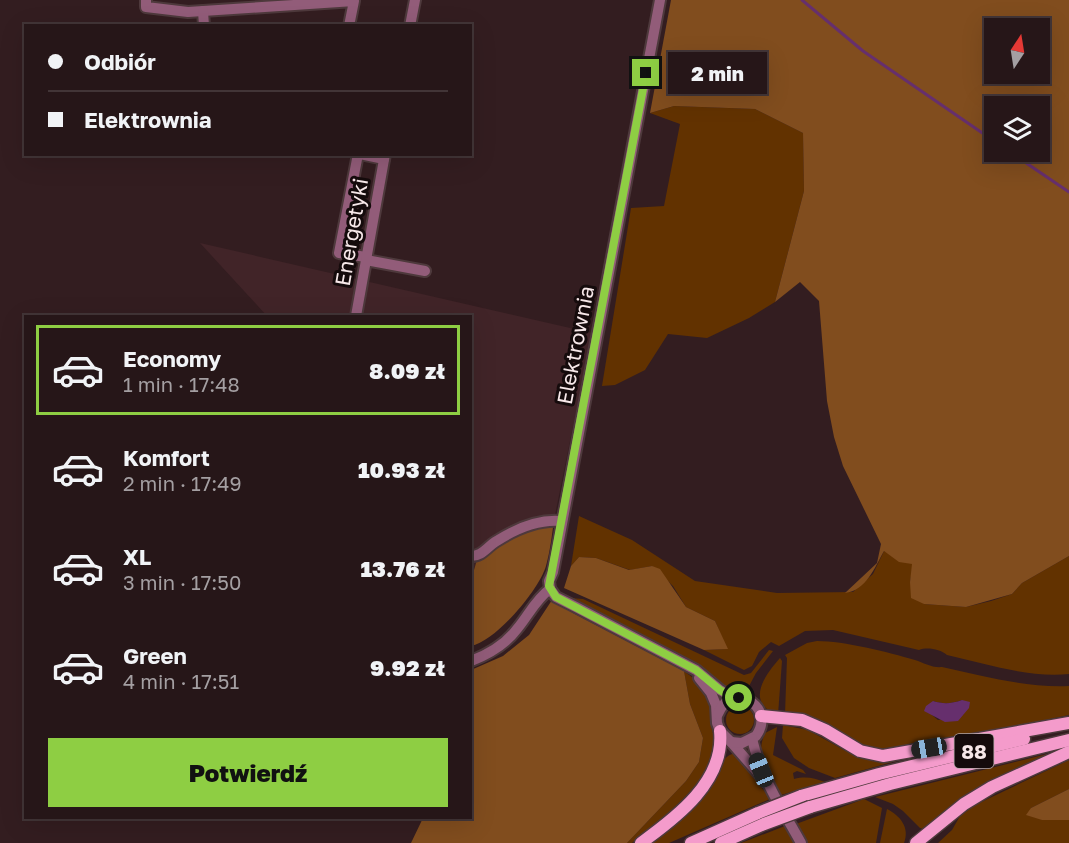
<!DOCTYPE html>
<html lang="pl">
<meta charset="utf-8">
<style>
body{margin:0;font-family:"Golos Text",sans-serif;background:#2e1f21;color:#f1f3f6;height:100vh;display:flex;flex-direction:column;font-size:22px;white-space:nowrap}
*{box-sizing:border-box;margin:0}
p{font-size:20px;color:#a49fa2}
.icon{flex:none;width:33px;height:33px;fill:none;stroke:currentColor;stroke-width:2;stroke-linecap:round;stroke-linejoin:round}
.map{position:relative;flex:1;overflow:hidden}
.sheet{position:absolute;left:24px;top:315px;width:448px;height:504px;display:flex;flex-direction:column;background:#261618;border-radius:0px;box-shadow:0 6px 24px #0002,0 0 0 2px #423537}
.sheet>*{flex:none}
.guide{position:absolute;left:24px;top:24px;width:448px;height:132px;border-radius:0px;box-shadow:0 6px 24px #0002,0 0 0 2px #423537;display:grid;align-content:center;height:132px;padding:0 24px;background:#261618}
.needle{width:39px;rotate:12deg}
.fabs{position:absolute;left:984px;top:18px;display:grid;gap:12px}
.fabs a{display:grid;place-items:center;width:66px;height:66px;border-radius:0px;background:#261618;box-shadow:0 6px 24px #0002,0 0 0 2px #423537;font-size:30px}
.end{position:absolute;width:27px;height:27px;margin:-14px;border:8px solid #8ece43;background:#111;box-shadow:0 0 0 3px #111}
.from{border-radius:50%}
.bubble{position:absolute;height:42px;border-radius:0px;background:#261618;box-shadow:0 6px 24px #0002,0 0 0 2px #423537;font-size:20px;font-weight:800;line-height:42px;text-align:center}
.car{position:absolute;width:18px;height:36px;margin:-18px -9px;border-radius:8px;box-shadow:0 0 4px 2px #0007;background:linear-gradient(#222 24%,#8ab4d8 0 40%,#222 0 76%,#8ab4d8 0 86%,#222 0)}
.guide b{display:flex;align-items:center;gap:21px;height:57px;font-size:22px}
.guide b+b{border-top:2px solid #423537}
.guide i{width:15px;height:15px;background:#f1f3f6}
ul{padding:10px 0 0;list-style:none}
li{display:flex;align-items:center;gap:18px;height:90px;margin:0 12px 9px;padding:0 12px;border:3px solid transparent;border-radius:0px}
li div{flex:1}
li b{display:block;font-size:22px}
li em{font-style:normal;font-weight:800}
li.on{border-color:#8ece43}
li>.icon{width:54px;height:54px;stroke-width:1.5}
.button{display:flex;gap:12px;margin-top:auto;padding:12px 24px}
.button a{flex:1;height:69px;border-radius:0px;background:#8ece43;color:#111;font-size:24px;font-weight:800;line-height:69px;text-align:center}
.map>svg:first-child{display:block}
.built{fill:#412428}
.green{fill:#623200;fill-rule:evenodd}
.forest{fill:#814d1e;fill-rule:evenodd}
.water{fill:#662f6d}
.lines{fill:none;stroke-linecap:round;stroke-linejoin:round}
.stream{stroke:#662f6d;stroke-width:3}
.minor-casing{stroke:#4e393c;stroke-width:14}
.major-casing{stroke:#4e393c;stroke-width:15}
.minor{stroke:#925c79;stroke-width:10}
.major{stroke:#f49bcb;stroke-width:12}
.major-bridge-casing{stroke:#4e393c;stroke-width:15;stroke-linecap:butt}
.major-bridge{stroke:#f49bcb;stroke-width:12}
.route{stroke:#8ece43;stroke-width:8}
.labels{text-anchor:middle;dominant-baseline:central;stroke-width:6;stroke-linejoin:round;paint-order:stroke}
.shield{fill:#150b0c;stroke:#b3a6a7;stroke-width:1.5}
.shield-label{font-size:20px;font-weight:bold;fill:#f7e8e9}
.street-label{font-size:21px;fill:#f7e8e9;stroke:#150b0c}
</style>
<div class="map">
<svg width="1069" height="843" viewBox="0 0 1069 843">
<rect width="100%" height="100%" fill="#331d20"/>
<path class="built" d="M 200,243 L 592,333 L 554,520 L 478,556 L 474,570 L 471,572 L 471,316 L 267,316 Z"/>
<g class="green">
<path d="M 674,106 L 755,109 L 803,133 L 804,191 L 775,302 L 749,318 L 707,338 L 668,334 L 645,370 L 615,385 L 602,386 L 631,208 L 664,206 L 680,124 L 650,113 Z"/>
<path d="M 579,516 L 632,540 L 695,581 L 777,593 L 853,592 L 873,574 L 884,551 L 913,564 L 910,582 L 924,604 L 966,607 L 991,601 L 1012,594 L 1022,583 L 1069,556 L 1069,674 C 1028,678 987,664 947,655 C 940,649 927,647 919,650 L 833,630 L 805,631 L 779,646 L 771,642 L 759,652 L 752,666 L 744,670 L 704,650 L 727,649 L 715,621 L 686,607 L 673,586 L 652,566 L 630,570 L 596,558 L 579,557 L 571,566 Z"/>
<path d="M 570,598 L 583,599 L 744,675 L 751,673 L 769,650 L 773,651 L 756,673 L 748,688 L 740,692 L 730,691 L 694,664 Z"/>
<path d="M 817,641 C 844,641 888,652 915,660 C 924,663 932,668 942,667 C 984,676 1026,688 1069,686 L 1069,715 L 999,730 L 881,749 L 861,746 L 785,714 L 787,658 L 785,655 L 807,643 ZM 962,700 L 965,711 L 963,715 L 938,720 L 932,715 L 933,701 C 943,704 951,704 962,700 Z"/>
<path d="M 780,658 L 782,661 L 778,715 C 745,703 764,676 780,658 Z"/>
<path d="M 684,671 C 696,680 710,690 711,706 C 712,712 710,718 711,724 C 712,732 716,740 715,747 C 707,787 661,818 632,843 L 627,843 L 686,781 L 699,762 L 703,738 L 690,704 Z"/>
<circle cx="740" cy="720" r="14"/>
<path d="M 783,725 L 808,730 L 844,750 L 868,759 L 918,755 L 835,778 L 809,768 L 794,758 L 782,738 Z"/>
<path d="M 777,727 L 773,755 L 803,770 L 806,774 L 797,771 L 793,773 L 794,779 C 806,776 814,778 825,782 L 781,795 C 769,775 754,757 765,733 Z"/>
<path d="M 737,753 L 770,799 L 669,843 L 653,843 C 673,826 696,810 711,788 C 719,776 718,755 737,753 Z"/>
<path d="M 1047,754 L 1043,760 L 949,809 L 923,829 L 920,828 L 903,811 L 893,804 L 875,797 Z"/>
<path d="M 1069,760 L 1069,789 L 1031,808 L 1042,820 L 1069,820 L 1069,843 L 938,843 L 952,830 L 960,816 L 975,805 Z"/>
<path d="M 864,799 L 882,808 L 876,843 L 807,843 L 796,824 Z"/>
<path d="M 887,809 C 900,816 910,827 904,843 L 880,843 Z"/>
<path d="M 785,826 L 795,843 L 741,843 Z"/>
</g>
<g class="forest">
<path d="M 671,0 L 1069,0 L 1069,556 L 1022,583 L 1012,594 L 966,607 L 924,604 L 911,598 L 910,582 L 912,564 L 899,562 L 884,551 C 875,567 866,591 845,593 L 877,563 L 881,544 L 843,466 L 834,437 L 827,401 L 819,301 L 800,282 L 775,302 L 804,191 L 803,133 L 755,109 L 674,106 L 650,113 ZM 1040,28 L 1040,74 L 994,74 L 994,28 ZM 994,106 L 1040,106 L 1040,152 L 994,152 Z"/>
<path d="M 554,520 C 552,535 550,552 546,566 C 539,590 496,641 471,646 L 471,572 L 474,570 L 478,556 L 495,543 Z"/>
<path d="M 579,557 L 596,558 L 629,570 L 652,566 L 660,569 L 686,607 L 715,621 L 728,649 L 704,650 L 564,588 L 571,566 Z"/>
<path d="M 552,600 L 573,613 L 684,671 L 690,704 L 703,738 L 699,762 L 686,781 L 627,843 L 411,843 L 423,818 L 471,818 L 471,670 L 503,656 L 529,635 Z"/>
<path d="M 1069,789 L 1069,820 L 1042,820 L 1026,815 L 1031,808 Z"/>
</g>
<path class="water" d="M 962,700 L 970,702 L 969,708 L 958,721 L 945,722 L 924,711 L 926,706 L 933,701 C 943,704 951,704 962,700 Z"/>
<g class="lines">
<g class="stream">
<path d="M 802,0 L 863,51 L 994,141"/>
<path d="M 1010,152 L 1069,192"/>
</g>
<g class="minor-casing">
<g id="minor">
<path d="M 146,0 L 146,7 L 188,12 L 354,1 L 349,26"/>
<path d="M 203,11 L 204,26"/>
<path d="M 410,26 L 415,0"/>
<path d="M 358,154 L 339,253 L 366,257"/>
<path d="M 360,154 L 384,159"/>
<path d="M 366,260 L 425,271"/>
<path d="M 356,316 L 385,154"/>
<path d="M 471,556 C 482,556 486,548 495,542 C 515,529 537,519 561,521"/>
<path d="M 550,589 L 549,581 L 553,572 L 660,0"/>
<path d="M 550,589 L 556,597 L 576,607 L 696,670 L 720,690 L 734,698"/>
<path d="M 471,661 C 489,654 505,645 517,629 C 528,616 536,599 550,589"/>
<path d="M 699,678 L 711,693 L 716,705 L 717,723 L 720,731 L 731,742 L 766,782"/>
<path d="M 718,714 C 731,680 777,706 756,736 L 742,743 L 731,742"/>
<path d="M 752,739 C 761,777 782,809 801,843"/>
</g>
</g>
<g class="major-casing">
<g id="major">
<path d="M 761,716 L 802,720 L 825,730 L 860,751 L 883,756 L 1069,723"/>
<path d="M 801,796 L 879,774 L 1024,739"/>
<path d="M 810,807 L 890,784 L 1069,740"/>
<path d="M 641,843 C 677,817 725,781 720,731"/>
<path d="M 691,843 L 758,813"/>
<path d="M 721,843 L 764,824"/>
<path d="M 916,843 L 964,804 L 992,787 L 1069,752"/>
</g>
</g>
<use href="#minor" class="minor"/>
<use href="#major" class="major"/>
<g class="major-bridge-casing">
<g id="major-bridge">
<path d="M 758,813 L 801,796"/>
<path d="M 764,824 L 810,807"/>
</g>
</g>
<use href="#major-bridge" class="major-bridge"/>
</g>
<g class="lines">
<path class="route" d="M 646,73 L 549,586 L 556,597 L 696,670 L 720,690 L 734,698 L 739,698"/>
</g>
<g class="labels">
<rect class="shield" x="954.5" y="734" width="39" height="34" rx="4.5"/>
<g class="shield-label">
<text x="974" y="751">88</text>
</g>
<g class="street-label">
<text transform="translate(351 232) rotate(-80)">Energetyki</text>
<text transform="translate(575 345) rotate(-79)">Elektrownia</text>
</g>
</g>
</svg>
<div class="fabs">
<a><svg class="needle" viewBox="-14 -14 28 28"><path d="M0-13l5 13h-10z" fill="#e53935"/><path d="M0 13l5-13h-10z" fill="#a49fa2"/></svg></a>
<a><svg class="icon" aria-label="layers" viewBox="0 0 24 24"><path d="M12 4l9 5-9 5-9-5zM3 14l9 5 9-5"/></svg></a>
</div>
<i class="end from" style="left:739px;top:698px"></i>
<i class="end" style="left:646px;top:73px"></i>
<div class="bubble" style="left:668px;top:52px;width:99px">2 min</div>
<i class="car" style="left:929px;top:748px;rotate:260deg"></i>
<i class="car" style="left:761px;top:770px;rotate:338deg"></i>
<div class="guide">
<b><i class="from"></i>Odbiór</b>
<b><i></i>Elektrownia</b>
</div>
<section class="sheet">
<ul>
<li class="on"><svg class="icon" aria-label="car" viewBox="0 0 24 24"><path d="M5 17H2v-5l4-1 3-4h7l3 4 3 1v5h-3M9 17h6M6 11h13"/><circle cx="7" cy="17" r="2"/><circle cx="17" cy="17" r="2"/></svg><div><b>Economy</b><p>1 min · 17:48</p></div><em>8.09 zł</em></li>
<li><svg class="icon" aria-label="car" viewBox="0 0 24 24"><path d="M5 17H2v-5l4-1 3-4h7l3 4 3 1v5h-3M9 17h6M6 11h13"/><circle cx="7" cy="17" r="2"/><circle cx="17" cy="17" r="2"/></svg><div><b>Komfort</b><p>2 min · 17:49</p></div><em>10.93 zł</em></li>
<li><svg class="icon" aria-label="car" viewBox="0 0 24 24"><path d="M5 17H2v-5l4-1 3-4h7l3 4 3 1v5h-3M9 17h6M6 11h13"/><circle cx="7" cy="17" r="2"/><circle cx="17" cy="17" r="2"/></svg><div><b>XL</b><p>3 min · 17:50</p></div><em>13.76 zł</em></li>
<li><svg class="icon" aria-label="car" viewBox="0 0 24 24"><path d="M5 17H2v-5l4-1 3-4h7l3 4 3 1v5h-3M9 17h6M6 11h13"/><circle cx="7" cy="17" r="2"/><circle cx="17" cy="17" r="2"/></svg><div><b>Green</b><p>4 min · 17:51</p></div><em>9.92 zł</em></li>
</ul>
<div class="button"><a>Potwierdź</a></div>
</section>
</div>
